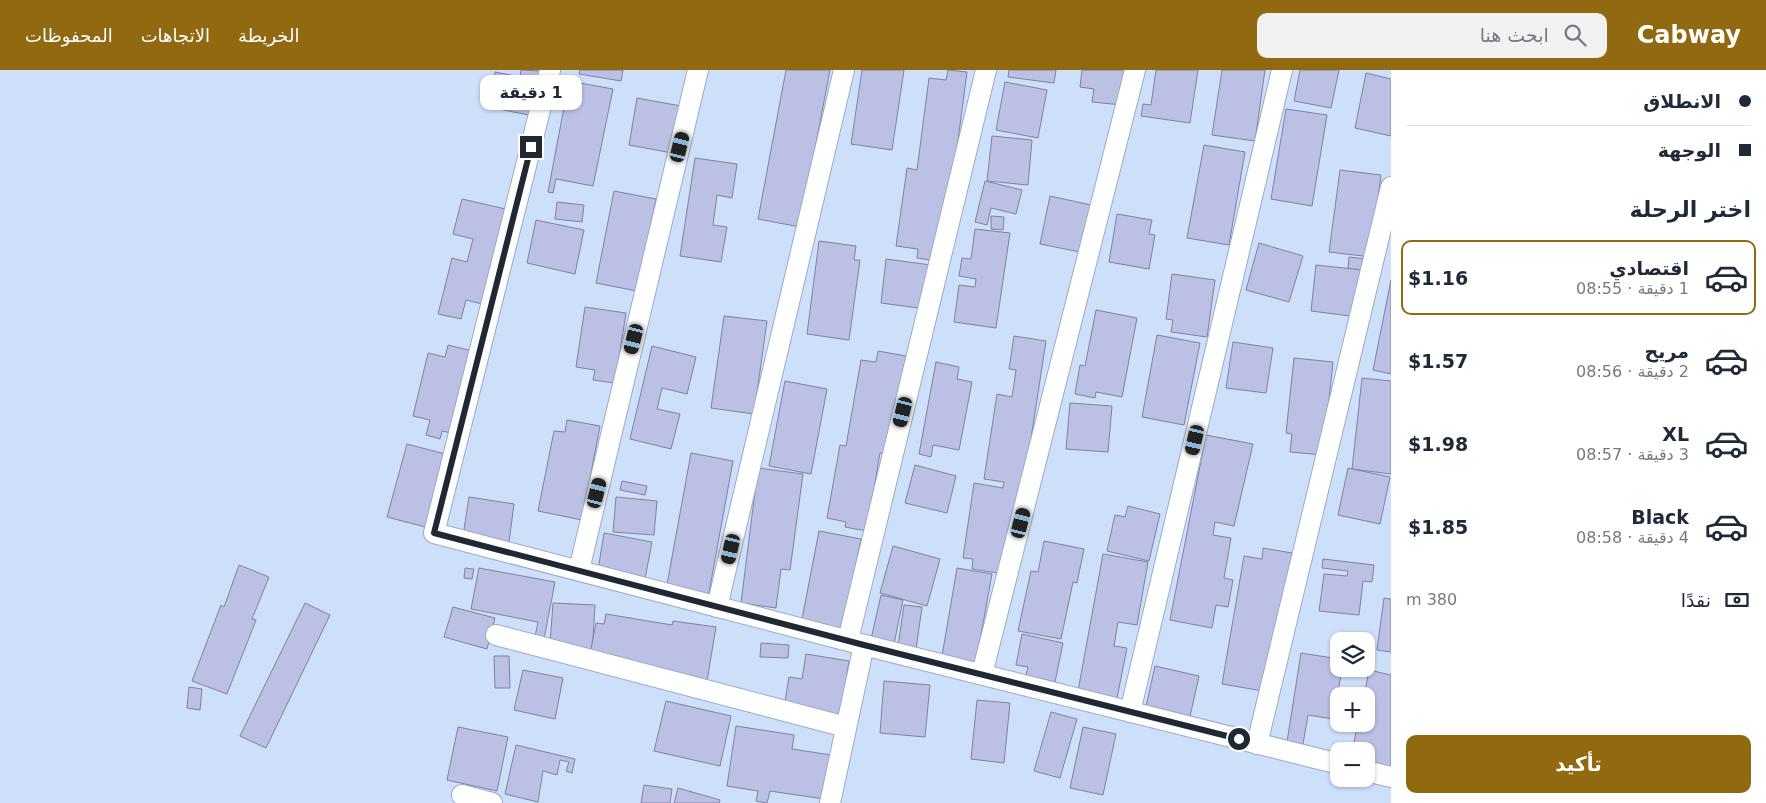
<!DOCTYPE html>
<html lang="ar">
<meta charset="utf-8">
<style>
body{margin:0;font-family:"DejaVu Sans","Noto Naskh Arabic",sans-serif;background:#f2f2f3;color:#1f2937;direction:rtl;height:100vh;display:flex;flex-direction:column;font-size:19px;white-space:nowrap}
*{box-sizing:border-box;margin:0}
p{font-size:16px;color:#747a83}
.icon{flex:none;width:28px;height:28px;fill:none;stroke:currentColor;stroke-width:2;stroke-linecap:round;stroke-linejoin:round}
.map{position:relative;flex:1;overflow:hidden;direction:ltr}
.details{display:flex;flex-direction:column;background:#fff;width:375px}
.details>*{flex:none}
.banner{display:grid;align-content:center;height:110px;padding:0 15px;background:#fff}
.tools{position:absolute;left:1330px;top:562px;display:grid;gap:10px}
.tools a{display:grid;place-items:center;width:45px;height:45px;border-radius:10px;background:#fff;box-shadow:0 1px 4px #0004;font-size:25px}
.end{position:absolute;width:22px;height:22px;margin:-11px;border:6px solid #202834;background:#fff;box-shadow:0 0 0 2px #fff}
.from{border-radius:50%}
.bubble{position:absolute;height:35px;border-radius:10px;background:#fff;box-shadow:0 1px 4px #0004;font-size:16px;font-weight:800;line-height:35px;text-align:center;direction:rtl}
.car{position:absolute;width:15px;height:30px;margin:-15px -8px;border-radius:6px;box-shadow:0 0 4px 1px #0007;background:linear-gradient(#222 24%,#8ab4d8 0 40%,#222 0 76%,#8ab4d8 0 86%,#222 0)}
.banner b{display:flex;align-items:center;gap:18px;height:48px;font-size:19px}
.banner b+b{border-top:1px solid #e0e1e3}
.banner i{width:12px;height:12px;background:#1f2937}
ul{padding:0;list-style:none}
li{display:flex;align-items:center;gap:15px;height:75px;margin:0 10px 8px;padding:0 5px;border:2px solid transparent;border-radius:10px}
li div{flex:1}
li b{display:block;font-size:19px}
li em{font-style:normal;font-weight:800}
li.current{border-color:#906910}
li>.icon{width:45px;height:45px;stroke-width:1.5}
h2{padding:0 15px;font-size:22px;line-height:60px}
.pay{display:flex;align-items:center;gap:12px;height:55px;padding:0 15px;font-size:19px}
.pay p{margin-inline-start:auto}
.primary-button{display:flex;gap:10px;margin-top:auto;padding:10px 15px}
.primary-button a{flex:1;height:58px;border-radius:10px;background:#906910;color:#fff;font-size:20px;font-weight:800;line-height:58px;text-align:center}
header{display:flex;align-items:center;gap:30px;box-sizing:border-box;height:70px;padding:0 25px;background:#906910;color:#fff}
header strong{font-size:24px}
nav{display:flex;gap:28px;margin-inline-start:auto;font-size:18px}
.search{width:350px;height:45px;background:#f2f2f3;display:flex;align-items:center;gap:12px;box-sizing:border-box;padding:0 18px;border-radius:10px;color:#747a83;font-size:19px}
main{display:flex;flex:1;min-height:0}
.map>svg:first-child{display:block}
.building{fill:#bcc0e5;stroke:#7e81a3}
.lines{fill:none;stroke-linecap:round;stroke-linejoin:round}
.minor-casing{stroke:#98abcc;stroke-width:22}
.minor{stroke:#fff;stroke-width:20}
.route{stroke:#202834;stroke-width:6}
</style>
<header>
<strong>Cabway</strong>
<div class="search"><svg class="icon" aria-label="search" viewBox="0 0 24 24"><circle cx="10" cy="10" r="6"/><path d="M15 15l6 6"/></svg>ابحث هنا</div>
<nav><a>الخريطة</a><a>الاتجاهات</a><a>المحفوظات</a></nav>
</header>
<main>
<section class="details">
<div class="banner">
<b><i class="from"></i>الانطلاق</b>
<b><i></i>الوجهة</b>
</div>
<h2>اختر الرحلة</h2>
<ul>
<li class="current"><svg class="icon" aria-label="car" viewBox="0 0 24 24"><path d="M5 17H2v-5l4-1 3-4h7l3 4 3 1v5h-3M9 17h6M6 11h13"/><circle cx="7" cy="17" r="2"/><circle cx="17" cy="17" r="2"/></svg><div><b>اقتصادي</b><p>1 دقيقة · 08:55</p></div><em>$1.16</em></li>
<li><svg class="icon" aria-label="car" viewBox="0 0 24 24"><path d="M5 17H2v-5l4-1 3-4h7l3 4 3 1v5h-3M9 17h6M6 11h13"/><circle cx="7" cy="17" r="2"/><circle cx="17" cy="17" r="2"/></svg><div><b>مريح</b><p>2 دقيقة · 08:56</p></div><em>$1.57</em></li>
<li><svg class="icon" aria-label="car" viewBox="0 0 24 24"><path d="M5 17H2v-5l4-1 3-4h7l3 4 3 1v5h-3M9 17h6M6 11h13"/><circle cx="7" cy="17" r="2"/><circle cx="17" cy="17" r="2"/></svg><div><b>XL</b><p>3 دقيقة · 08:57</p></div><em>$1.98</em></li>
<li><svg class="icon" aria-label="car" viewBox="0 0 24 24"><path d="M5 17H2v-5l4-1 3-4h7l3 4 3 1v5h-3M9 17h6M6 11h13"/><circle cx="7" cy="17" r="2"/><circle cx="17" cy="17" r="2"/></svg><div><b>Black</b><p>4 دقيقة · 08:58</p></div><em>$1.85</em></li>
</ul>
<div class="pay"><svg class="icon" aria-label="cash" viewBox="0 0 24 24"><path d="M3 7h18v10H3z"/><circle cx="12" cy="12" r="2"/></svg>نقدًا<p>380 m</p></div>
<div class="primary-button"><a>تأكيد</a></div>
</section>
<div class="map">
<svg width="1391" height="733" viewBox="0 0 1391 733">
<rect width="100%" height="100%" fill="#cedffa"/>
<g class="building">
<path d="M 521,0 L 541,1 L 533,46 L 489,37 L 495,2 L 520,7 Z"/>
<path d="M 580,0 L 623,0 L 621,11 L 579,4 Z"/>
<path d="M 786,0 L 830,0 L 800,157 L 758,149 Z"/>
<path d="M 862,0 L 904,0 L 892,80 L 851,74 Z"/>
<path d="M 948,0 L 967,2 L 942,192 L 917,188 L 918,179 L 896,176 L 907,98 L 917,100 L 929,8 L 946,10 Z"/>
<path d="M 1009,0 L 1056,0 L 1054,13 L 1008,7 Z"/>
<path d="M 1082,0 L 1125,0 L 1122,35 L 1092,32 L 1094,19 L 1080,17 Z"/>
<path d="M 1156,0 L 1198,0 L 1190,53 L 1141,46 L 1143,34 L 1151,35 Z"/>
<path d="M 1222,0 L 1265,0 L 1255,71 L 1212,65 Z"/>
<path d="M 1300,0 L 1339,0 L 1331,38 L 1294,31 Z"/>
<path d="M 1366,3 L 1391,9 L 1391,66 L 1355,58 Z"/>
<path d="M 569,11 L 613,19 L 593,116 L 556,109 L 553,123 L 548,122 Z"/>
<path d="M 1005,12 L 1047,20 L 1038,68 L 996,60 Z"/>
<path d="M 637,28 L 681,36 L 672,83 L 629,75 Z"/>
<path d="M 1286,39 L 1327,45 L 1312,136 L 1271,129 Z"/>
<path d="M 992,66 L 1032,70 L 1028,115 L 987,111 Z"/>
<path d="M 1204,75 L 1245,82 L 1229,175 L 1187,168 Z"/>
<path d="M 695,88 L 737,94 L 732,128 L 717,125 L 713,155 L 727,157 L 721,192 L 680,186 Z"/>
<path d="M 1340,100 L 1381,105 L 1371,187 L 1329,182 Z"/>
<path d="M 985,111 L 1022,120 L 1016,144 L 991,138 L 987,155 L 975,152 Z"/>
<path d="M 614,121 L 656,129 L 637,221 L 596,213 Z"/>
<path d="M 1050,126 L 1091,135 L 1080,182 L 1040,174 Z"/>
<path d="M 462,129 L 510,140 L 486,235 L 466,230 L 461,249 L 438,244 L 452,188 L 467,192 L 473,169 L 453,164 Z"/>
<path d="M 557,132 L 584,135 L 582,152 L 555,149 Z"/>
<path d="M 1117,144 L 1152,150 L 1149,164 L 1155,165 L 1149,199 L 1109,192 Z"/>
<path d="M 991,146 L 1004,147 L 1003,160 L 991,159 Z"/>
<path d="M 536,150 L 584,160 L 575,204 L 527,193 Z"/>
<path d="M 975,159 L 1010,163 L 996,258 L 954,252 L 959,215 L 975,217 L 976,209 L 959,206 L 962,188 L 971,189 Z"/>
<path d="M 819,171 L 856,176 L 854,190 L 860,190 L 849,270 L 807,264 Z"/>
<path d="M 1259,173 L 1303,186 L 1289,232 L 1246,220 Z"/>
<path d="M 1349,187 L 1366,189 L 1365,201 L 1348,199 Z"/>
<path d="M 886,189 L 931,195 L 926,239 L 881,233 Z"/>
<path d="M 1316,195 L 1363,200 L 1358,247 L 1311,241 Z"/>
<path d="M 1172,204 L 1215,210 L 1207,267 L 1171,262 L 1173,250 L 1166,249 Z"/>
<path d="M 1391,210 L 1391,304 L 1373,300 Z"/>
<path d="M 585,237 L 626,243 L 615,313 L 593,310 L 595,300 L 576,297 Z"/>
<path d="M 1096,240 L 1137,248 L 1122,327 L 1096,322 L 1095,328 L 1075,324 L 1080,295 L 1085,296 Z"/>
<path d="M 724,246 L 767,251 L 754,344 L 711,338 Z"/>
<path d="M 1157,265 L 1200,273 L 1184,355 L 1142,347 Z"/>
<path d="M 1014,266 L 1046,271 L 1010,505 L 972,499 L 973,489 L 963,488 L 974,413 L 1003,418 L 1004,412 L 984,409 L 997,324 L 1012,327 L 1016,300 L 1009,299 Z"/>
<path d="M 1233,272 L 1273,278 L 1266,323 L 1226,318 Z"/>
<path d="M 448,275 L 476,282 L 456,364 L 442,361 L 440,369 L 426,365 L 430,350 L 413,346 L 428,283 L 445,287 Z"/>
<path d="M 652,276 L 696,287 L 687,324 L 662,318 L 657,339 L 680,344 L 671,379 L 630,369 Z"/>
<path d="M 878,281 L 906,286 L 889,384 L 880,383 L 867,461 L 845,457 L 846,452 L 827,448 L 840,375 L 846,376 L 861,290 L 876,292 Z"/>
<path d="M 1294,288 L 1333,292 L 1323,385 L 1290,382 L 1292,364 L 1286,363 Z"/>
<path d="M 936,292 L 959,297 L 957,309 L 972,312 L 959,380 L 933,375 L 931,387 L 919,384 Z"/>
<path d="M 1362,308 L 1391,311 L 1391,404 L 1352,399 Z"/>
<path d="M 785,311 L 827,319 L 811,404 L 769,396 Z"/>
<path d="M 1070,333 L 1112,336 L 1108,382 L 1066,379 Z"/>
<path d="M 567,350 L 600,356 L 582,450 L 538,441 L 554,361 L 565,362 Z"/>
<path d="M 1206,365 L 1253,374 L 1234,456 L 1215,452 L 1213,465 L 1231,468 L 1224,508 L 1233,510 L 1228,537 L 1216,535 L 1212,558 L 1170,550 Z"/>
<path d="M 407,374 L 449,385 L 429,458 L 387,447 Z"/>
<path d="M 691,383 L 733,391 L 708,528 L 666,520 Z"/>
<path d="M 915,395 L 956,406 L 947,443 L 905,433 Z"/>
<path d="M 758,398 L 803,404 L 790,500 L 781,499 L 776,538 L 741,533 Z"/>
<path d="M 1348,398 L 1390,407 L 1380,454 L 1338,445 Z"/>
<path d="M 622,411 L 647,416 L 645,425 L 620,420 Z"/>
<path d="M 469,427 L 514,434 L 509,472 L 463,466 Z"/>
<path d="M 616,427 L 657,431 L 654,465 L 613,462 Z"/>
<path d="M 1128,436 L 1160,444 L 1149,491 L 1107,481 L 1115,445 L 1125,447 Z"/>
<path d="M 819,461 L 861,469 L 843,563 L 801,554 Z"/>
<path d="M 604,463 L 652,472 L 645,509 L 598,500 Z"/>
<path d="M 1044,471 L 1084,479 L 1077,513 L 1073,512 L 1061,569 L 1018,561 L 1031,501 L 1038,502 Z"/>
<path d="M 893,476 L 940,489 L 927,536 L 880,523 Z"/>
<path d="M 1263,478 L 1292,483 L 1269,622 L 1222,614 L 1244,486 L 1262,489 Z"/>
<path d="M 1103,484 L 1148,492 L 1137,555 L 1118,552 L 1114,576 L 1127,578 L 1117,628 L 1078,621 Z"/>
<path d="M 1323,489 L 1374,495 L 1372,512 L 1363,511 L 1359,545 L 1319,541 L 1324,504 L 1347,506 L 1348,501 L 1322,498 Z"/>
<path d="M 239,495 L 269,507 L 252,549 L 256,550 L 227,624 L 192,611 L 221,535 L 224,537 Z"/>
<path d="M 465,498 L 474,499 L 472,509 L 464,508 Z"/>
<path d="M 479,498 L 555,512 L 544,569 L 535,567 L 538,552 L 471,539 Z"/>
<path d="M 957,498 L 992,504 L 976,592 L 942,586 Z"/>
<path d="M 881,525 L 903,530 L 894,574 L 871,569 Z"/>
<path d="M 1384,528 L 1391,529 L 1391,582 L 1377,580 Z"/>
<path d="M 305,533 L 330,545 L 266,678 L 240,666 Z"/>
<path d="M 553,533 L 595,535 L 592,586 L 571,584 L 572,574 L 550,573 Z"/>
<path d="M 904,535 L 922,537 L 916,579 L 898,576 Z"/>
<path d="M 453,537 L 495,548 L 487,579 L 444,567 Z"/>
<path d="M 606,544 L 672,555 L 673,551 L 716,557 L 707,611 L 590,584 L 596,553 L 604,554 Z"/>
<path d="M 1022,564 L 1063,573 L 1055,612 L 1026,605 L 1028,597 L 1016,595 Z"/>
<path d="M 761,573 L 789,575 L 788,588 L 760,587 Z"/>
<path d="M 1301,583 L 1339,589 L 1339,599 L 1342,599 L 1333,649 L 1308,645 L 1303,674 L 1287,672 Z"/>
<path d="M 806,584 L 849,591 L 840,647 L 784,638 L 789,607 L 802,609 Z"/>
<path d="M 494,586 L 509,586 L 510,618 L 495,618 Z"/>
<path d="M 1155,596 L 1199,606 L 1189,651 L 1145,641 Z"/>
<path d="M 523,600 L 563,608 L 555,649 L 514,640 Z"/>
<path d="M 1369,600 L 1391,605 L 1391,704 L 1366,699 L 1366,681 L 1352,681 L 1358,654 L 1366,654 L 1366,626 L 1364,626 Z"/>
<path d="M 884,611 L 930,615 L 925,667 L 880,663 Z"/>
<path d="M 189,617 L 202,619 L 200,640 L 187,638 Z"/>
<path d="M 977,630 L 1010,633 L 1004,693 L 971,689 Z"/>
<path d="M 666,631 L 731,646 L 720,696 L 654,681 Z"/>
<path d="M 1051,642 L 1077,649 L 1060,708 L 1034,701 Z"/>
<path d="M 736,656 L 794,665 L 792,679 L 831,685 L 824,729 L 770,721 L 767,733 L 756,731 L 758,721 L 727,716 Z"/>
<path d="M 458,657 L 508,667 L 497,721 L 447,710 Z"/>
<path d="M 1083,657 L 1116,664 L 1103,725 L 1070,718 Z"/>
<path d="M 516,675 L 575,689 L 572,703 L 566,701 L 569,692 L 560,690 L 557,705 L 543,701 L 538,732 L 505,724 Z"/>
<path d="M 644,715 L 672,719 L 670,733 L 641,733 Z"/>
<path d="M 678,718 L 720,730 L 719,733 L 674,733 Z"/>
</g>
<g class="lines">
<g class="minor-casing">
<g id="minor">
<path d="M 550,0 L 434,463 L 864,575 L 1339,694"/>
<path d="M 579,500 L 698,0"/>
<path d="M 717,537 L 844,0"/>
<path d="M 496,565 L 846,657"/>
<path d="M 848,570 L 986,0"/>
<path d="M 982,604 L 1135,0"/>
<path d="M 1130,642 L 1282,0"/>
<path d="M 1257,674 L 1391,117"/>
<path d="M 1366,701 L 1391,707"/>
<path d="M 462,725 L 492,733"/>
<path d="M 830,733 L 864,575"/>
</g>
</g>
<use href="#minor" class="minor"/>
</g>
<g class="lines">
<path class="route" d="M 531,77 L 434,463 L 864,575 L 1239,669"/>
</g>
</svg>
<div class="tools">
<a><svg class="icon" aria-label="layers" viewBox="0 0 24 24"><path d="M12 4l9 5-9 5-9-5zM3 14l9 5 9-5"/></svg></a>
<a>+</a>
<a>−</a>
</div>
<i class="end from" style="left:1239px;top:669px"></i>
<i class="end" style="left:531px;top:77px"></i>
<div class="bubble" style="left:480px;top:5px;width:102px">1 دقيقة</div>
<i class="car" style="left:680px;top:77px;rotate:14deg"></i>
<i class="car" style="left:634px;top:269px;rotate:194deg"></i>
<i class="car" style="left:903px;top:342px;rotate:194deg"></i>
<i class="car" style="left:1195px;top:370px;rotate:193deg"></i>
<i class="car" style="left:597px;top:423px;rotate:14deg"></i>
<i class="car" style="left:1021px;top:453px;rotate:14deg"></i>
<i class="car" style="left:731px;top:479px;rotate:193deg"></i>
</div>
</main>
